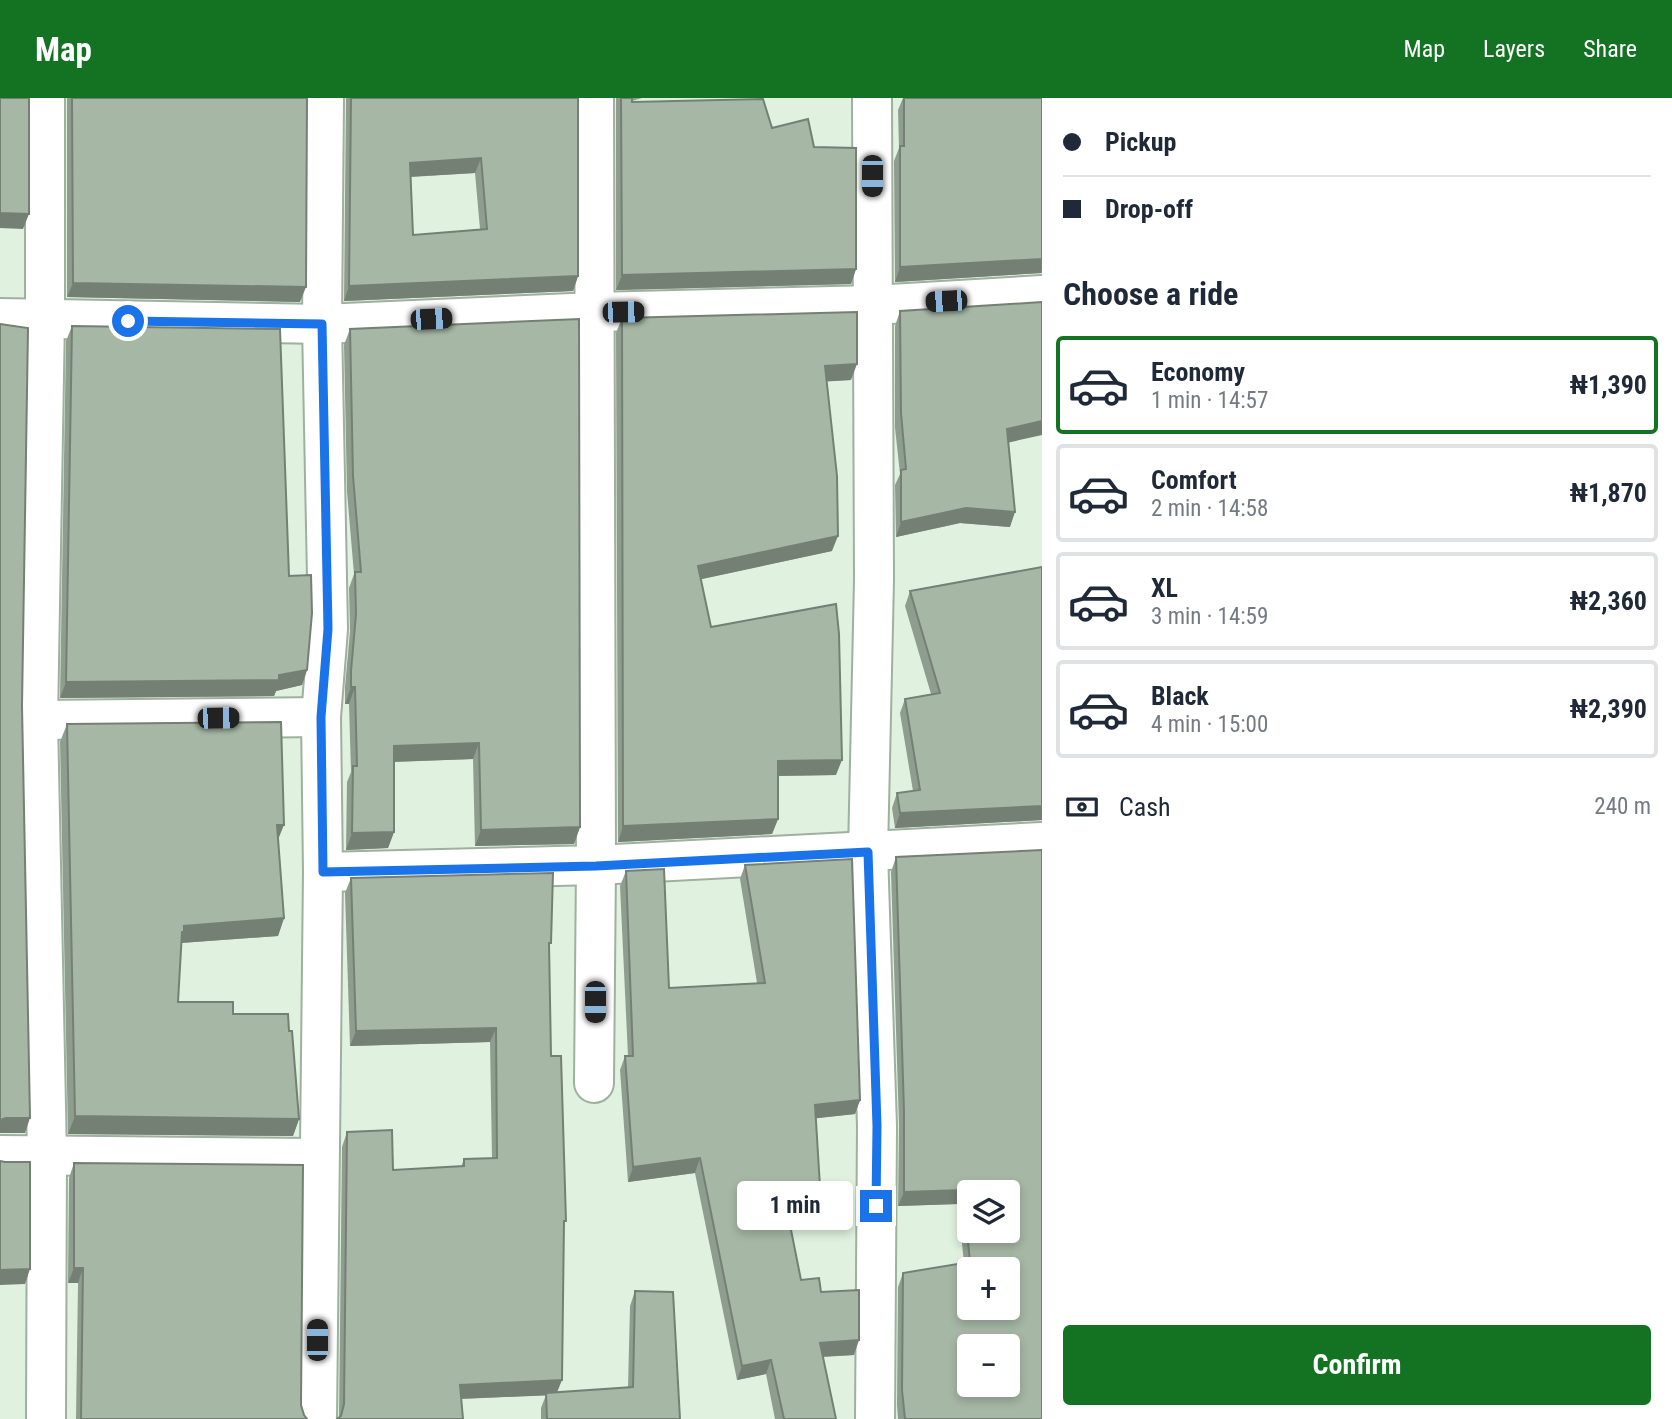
<!DOCTYPE html>
<meta charset="utf-8">
<style>
body{margin:0;font-family:"Roboto Condensed",sans-serif;background:#f2f2f3;color:#1f2937;height:100vh;display:flex;flex-direction:column;font-size:26px;white-space:nowrap}
*{box-sizing:border-box;margin:0}
p{font-size:23px;color:#747a83}
.icon{flex:none;width:38px;height:38px;fill:none;stroke:currentColor;stroke-width:2;stroke-linecap:round;stroke-linejoin:round}
.map{position:relative;flex:1;overflow:hidden}
.panel{display:flex;flex-direction:column;background:#fff;width:630px}
.panel>*{flex:none}
.guide{display:grid;align-content:center;height:154px;padding:0 21px;background:#fff}
.controls{position:absolute;left:957px;top:1082px;display:grid;gap:14px}
.controls a{display:grid;place-items:center;width:63px;height:63px;border-radius:7px;background:#fff;box-shadow:0 4px 10px #0003;font-size:35px}
.end{position:absolute;width:32px;height:32px;margin:-16px;border:9px solid #1a73e8;background:#fff;box-shadow:0 0 0 4px #fff}
.from{border-radius:50%}
.bubble{position:absolute;height:49px;border-radius:7px;background:#fff;box-shadow:0 4px 10px #0003;font-size:23px;font-weight:700;line-height:49px;text-align:center}
.car{position:absolute;width:21px;height:42px;margin:-21px -10px;border-radius:9px;box-shadow:0 0 5px 2px #0007;background:linear-gradient(#222 24%,#8ab4d8 0 40%,#222 0 76%,#8ab4d8 0 86%,#222 0)}
.guide b{display:flex;align-items:center;gap:24px;height:66px;font-size:26px}
.guide b+b{border-top:2px solid #e0e1e3}
.guide i{width:18px;height:18px;background:#1f2937}
ul{padding:0;list-style:none}
li{display:flex;align-items:center;gap:21px;height:98px;margin:0 14px 10px;padding:0 7px;border:4px solid #e0e1e3;border-radius:7px}
li div{flex:1}
li b{display:block;font-size:26px}
li em{font-style:normal;font-weight:700}
li.current{border-color:#137323}
li>.icon{width:63px;height:63px;stroke-width:1.5}
h2{padding:0 21px;font-size:32px;line-height:84px}
.pay{display:flex;align-items:center;gap:18px;height:77px;padding:0 21px;font-size:26px}
.pay p{margin-inline-start:auto}
.cta{display:flex;gap:14px;margin-top:auto;padding:14px 21px}
.cta a{flex:1;height:80px;border-radius:7px;background:#137323;color:#fff;font-size:28px;font-weight:700;line-height:80px;text-align:center}
header{display:flex;align-items:center;gap:42px;box-sizing:border-box;height:98px;padding:0 35px;background:#137323;color:#fff}
header strong{font-size:33px}
nav{display:flex;gap:38px;margin-inline-start:auto;font-size:24px}
main{display:flex;flex:1;min-height:0}
.map>svg:first-child{display:block}
.lines{fill:none;stroke-linecap:round;stroke-linejoin:round}
.street-casing{stroke:#9eb09e;stroke-width:42}
.street{stroke:#fff;stroke-width:38}
.wall{fill:#8f9d8e;fill-rule:evenodd}
.shaded-wall{fill:#748074}
.building{fill:#a6b7a5;stroke:#748074;stroke-width:2;fill-rule:evenodd}
.route{stroke:#1a73e8;stroke-width:9}
</style>
<header>
<strong>Map</strong>
<nav><a>Map</a><a>Layers</a><a>Share</a></nav>
</header>
<main>
<div class="map">
<svg width="1042" height="1321" viewBox="0 0 1042 1321">
<rect width="100%" height="100%" fill="#e0f2df"/>
<g class="lines">
<g class="street-casing">
<g id="street">
<path d="M 45,0 L 45,221 L 38,622 L 47,1056 L 46,1321"/>
<path d="M 872,0 L 874,482 L 868,754 L 877,1028 L 875,1321"/>
<path d="M 0,220 L 322,226 L 595,214 L 873,207 L 1042,197"/>
<path d="M 38,622 L 321,619"/>
<path d="M 323,774 L 596,767 L 1042,744"/>
<path d="M 594,985 L 596,767 L 594,0"/>
<path d="M 0,1057 L 318,1060"/>
<path d="M 317,1321 L 323,774 L 321,619 L 328,531 L 322,226 L 324,0"/>
</g>
</g>
<use href="#street" class="street"/>
</g>
<g class="wall">
<path d="M 67,0 L 307,0 L 300,204 L 67,199 Z"/>
<path d="M 346,0 L 578,0 L 578,178 L 573,193 L 344,203 ZM 475,75 L 480,131 L 413,137 L 411,79 Z"/>
<path d="M 616,0 L 642,0 L 632,3 L 632,4 L 772,30 L 814,49 L 856,171 L 851,186 L 616,192 Z"/>
<path d="M 903,0 L 1042,0 L 1042,175 L 895,184 L 894,63 L 899,50 L 898,12 Z"/>
<path d="M 900,213 L 1008,345 L 1010,429 L 960,425 L 896,439 L 895,387 L 900,376 L 895,330 L 895,228 Z"/>
<path d="M 622,220 L 851,282 L 826,283 L 832,453 L 701,481 L 711,529 L 836,677 L 778,678 L 778,721 L 772,736 L 618,744 L 616,235 Z"/>
<path d="M 72,228 L 289,478 L 307,572 L 302,587 L 276,593 L 274,598 L 60,600 L 66,243 Z"/>
<path d="M 350,231 L 580,729 L 574,746 L 475,748 L 473,661 L 394,664 L 394,734 L 388,750 L 346,752 L 347,684 L 351,674 L 349,606 L 345,606 L 345,589 L 350,533 L 349,490 L 354,476 L 347,394 L 344,247 Z"/>
<path d="M 1042,469 L 1042,722 L 895,730 L 892,710 L 897,695 L 913,693 L 900,615 L 905,601 L 931,596 L 905,508 L 910,493 Z"/>
<path d="M 67,626 L 278,741 L 284,820 L 278,838 L 181,845 L 178,904 L 233,916 L 289,933 L 299,1021 L 293,1038 L 68,1036 L 60,644 Z"/>
<path d="M 896,759 L 1042,1321 L 898,1321 L 897,1307 L 898,1189 L 903,1175 L 964,1165 L 958,1106 L 898,1108 L 899,1027 L 891,774 Z"/>
<path d="M 745,767 L 860,1002 L 855,1016 L 816,1020 L 821,1105 L 816,1119 L 789,1121 L 801,1182 L 821,1194 L 854,1257 L 823,1259 L 836,1321 L 775,1321 L 766,1276 L 737,1282 L 695,1075 L 628,1084 L 620,972 L 625,958 L 628,958 L 620,788 L 626,773 L 669,890 L 757,885 L 740,781 Z"/>
<path d="M 351,780 L 549,851 L 551,958 L 564,1130 L 557,1295 L 628,1290 L 630,1208 L 635,1193 L 680,1321 L 541,1321 L 541,1310 L 546,1297 L 461,1301 L 339,1320 L 342,1049 L 347,1034 L 393,1072 L 461,1069 L 464,1061 L 492,1060 L 490,944 L 350,948 L 345,795 Z"/>
<path d="M 74,1065 L 301,1307 L 304,1317 L 307,1321 L 76,1321 L 78,1185 L 68,1185 L 69,1080 Z"/>
</g>
<g class="shaded-wall">
<path d="M 481,60 L 475,75 L 405,79 L 410,65 Z"/>
<path d="M 0,115 L 29,116 L 23,131 L 0,130 Z"/>
<path d="M 1042,161 L 1042,172 L 1041,175 L 895,184 L 900,169 Z"/>
<path d="M 856,171 L 851,186 L 616,192 L 622,177 Z"/>
<path d="M 578,178 L 573,193 L 344,203 L 349,188 Z"/>
<path d="M 73,185 L 306,189 L 300,204 L 67,199 Z"/>
<path d="M 857,266 L 851,282 L 819,284 L 825,268 Z"/>
<path d="M 1042,323 L 1042,337 L 1002,346 L 1007,331 Z"/>
<path d="M 966,410 L 1015,414 L 1010,429 L 960,425 L 896,439 L 901,424 Z"/>
<path d="M 838,438 L 832,453 L 693,483 L 698,468 Z"/>
<path d="M 307,572 L 302,587 L 276,593 L 274,598 L 60,600 L 66,584 L 279,577 Z"/>
<path d="M 351,589 L 355,589 L 349,606 L 345,606 Z"/>
<path d="M 479,645 L 473,661 L 388,664 L 394,648 Z"/>
<path d="M 842,662 L 836,677 L 773,678 L 778,663 Z"/>
<path d="M 1042,708 L 1042,722 L 895,730 L 900,715 Z"/>
<path d="M 778,721 L 772,736 L 618,744 L 623,728 Z"/>
<path d="M 277,727 L 284,727 L 277,744 Z"/>
<path d="M 580,729 L 574,746 L 475,748 L 481,732 Z"/>
<path d="M 394,734 L 388,750 L 346,752 L 352,735 Z"/>
<path d="M 284,820 L 278,838 L 180,845 L 184,828 Z"/>
<path d="M 496,930 L 490,944 L 350,948 L 356,933 Z"/>
<path d="M 860,1002 L 855,1016 L 810,1021 L 815,1007 Z"/>
<path d="M 75,1018 L 299,1021 L 293,1038 L 68,1036 Z"/>
<path d="M 6,1020 L 30,1020 L 25,1035 L 0,1035 L 0,1022 Z"/>
<path d="M 700,1060 L 695,1075 L 628,1084 L 633,1069 Z"/>
<path d="M 963,1092 L 958,1106 L 898,1108 L 904,1094 Z"/>
<path d="M 821,1105 L 816,1119 L 781,1122 L 786,1107 Z"/>
<path d="M 74,1170 L 83,1170 L 78,1185 L 68,1185 Z"/>
<path d="M 30,1171 L 25,1186 L 0,1187 L 0,1172 Z"/>
<path d="M 859,1242 L 854,1257 L 814,1259 L 820,1245 Z"/>
<path d="M 771,1262 L 766,1276 L 737,1282 L 742,1268 Z"/>
<path d="M 562,1282 L 556,1297 L 454,1301 L 460,1287 Z"/>
</g>
<g class="building">
<path d="M 0,0 L 29,0 L 29,116 L 0,115 Z"/>
<path d="M 72,0 L 307,0 L 306,189 L 73,185 Z"/>
<path d="M 351,0 L 578,0 L 578,178 L 349,188 ZM 481,60 L 487,131 L 413,137 L 410,65 Z"/>
<path d="M 621,0 L 632,0 L 632,4 L 763,1 L 772,30 L 808,21 L 814,49 L 856,50 L 856,171 L 622,177 Z"/>
<path d="M 904,0 L 1042,0 L 1042,161 L 900,169 L 900,48 L 904,48 Z"/>
<path d="M 1042,204 L 1042,323 L 1007,331 L 1015,414 L 966,410 L 901,424 L 901,372 L 906,371 L 901,315 L 900,213 Z"/>
<path d="M 857,214 L 857,266 L 825,268 L 837,378 L 838,438 L 698,468 L 711,529 L 836,506 L 839,536 L 842,662 L 778,663 L 778,721 L 623,728 L 622,220 Z"/>
<path d="M 579,221 L 580,729 L 481,732 L 479,645 L 394,648 L 394,734 L 352,735 L 353,668 L 357,668 L 355,589 L 351,589 L 351,573 L 356,516 L 355,474 L 361,474 L 353,378 L 350,231 Z"/>
<path d="M 0,226 L 28,230 L 22,608 L 30,1020 L 6,1020 L 0,1022 Z"/>
<path d="M 72,228 L 280,231 L 289,478 L 311,477 L 312,515 L 307,572 L 279,577 L 279,582 L 66,584 Z"/>
<path d="M 1042,469 L 1042,708 L 900,715 L 897,695 L 920,692 L 905,601 L 940,595 L 910,493 Z"/>
<path d="M 281,624 L 284,727 L 277,727 L 284,820 L 184,828 L 184,834 L 182,834 L 178,904 L 233,904 L 233,916 L 288,916 L 289,933 L 292,933 L 299,1021 L 75,1018 L 67,626 Z"/>
<path d="M 1042,752 L 1042,1321 L 905,1321 L 902,1292 L 903,1175 L 970,1164 L 963,1092 L 904,1094 L 904,1013 L 896,759 ZM 970,1094 L 1008,1094 L 1008,1132 L 970,1132 ZM 970,1171 L 1008,1171 L 1008,1209 L 970,1209 ZM 970,1248 L 1008,1248 L 1008,1286 L 970,1286 Z"/>
<path d="M 852,761 L 860,1002 L 815,1007 L 821,1105 L 786,1107 L 801,1182 L 819,1180 L 821,1194 L 859,1192 L 859,1242 L 820,1245 L 836,1321 L 784,1321 L 771,1262 L 742,1268 L 700,1060 L 633,1069 L 625,958 L 633,958 L 626,773 L 664,771 L 669,890 L 765,885 L 745,767 Z"/>
<path d="M 553,775 L 551,845 L 549,845 L 551,958 L 561,958 L 566,1123 L 564,1123 L 562,1282 L 460,1287 L 463,1321 L 337,1321 L 341,1318 L 344,1306 L 347,1034 L 392,1032 L 393,1072 L 464,1068 L 464,1061 L 497,1060 L 496,930 L 356,933 L 351,780 Z"/>
<path d="M 0,1063 L 5,1064 L 30,1064 L 30,1171 L 0,1172 Z"/>
<path d="M 74,1065 L 303,1067 L 301,1307 L 304,1317 L 307,1321 L 81,1321 L 83,1170 L 74,1170 Z"/>
<path d="M 635,1193 L 673,1194 L 680,1321 L 547,1321 L 546,1295 L 633,1289 Z"/>
</g>
<g class="lines">
<path class="route" d="M 128,223 L 322,226 L 328,531 L 321,619 L 323,774 L 596,768 L 868,754 L 877,1028 L 876,1108"/>
</g>
</svg>
<div class="controls">
<a><svg class="icon" aria-label="layers" viewBox="0 0 24 24"><path d="M12 4l9 5-9 5-9-5zM3 14l9 5 9-5"/></svg></a>
<a>+</a>
<a>−</a>
</div>
<i class="end from" style="left:128px;top:223px"></i>
<i class="end" style="left:876px;top:1108px"></i>
<div class="bubble" style="left:737px;top:1083px;width:116px">1 min</div>
<i class="car" style="left:872px;top:78px;rotate:180deg"></i>
<i class="car" style="left:946px;top:203px;rotate:267deg"></i>
<i class="car" style="left:623px;top:214px;rotate:89deg"></i>
<i class="car" style="left:431px;top:221px;rotate:87deg"></i>
<i class="car" style="left:218px;top:620px;rotate:89deg"></i>
<i class="car" style="left:595px;top:904px;rotate:180deg"></i>
<i class="car" style="left:317px;top:1242px;rotate:0deg"></i>
</div>
<section class="panel">
<div class="guide">
<b><i class="from"></i>Pickup</b>
<b><i></i>Drop-off</b>
</div>
<h2>Choose a ride</h2>
<ul>
<li class="current"><svg class="icon" aria-label="car" viewBox="0 0 24 24"><path d="M5 17H2v-5l4-1 3-4h7l3 4 3 1v5h-3M9 17h6M6 11h13"/><circle cx="7" cy="17" r="2"/><circle cx="17" cy="17" r="2"/></svg><div><b>Economy</b><p>1 min · 14:57</p></div><em>₦1,390</em></li>
<li><svg class="icon" aria-label="car" viewBox="0 0 24 24"><path d="M5 17H2v-5l4-1 3-4h7l3 4 3 1v5h-3M9 17h6M6 11h13"/><circle cx="7" cy="17" r="2"/><circle cx="17" cy="17" r="2"/></svg><div><b>Comfort</b><p>2 min · 14:58</p></div><em>₦1,870</em></li>
<li><svg class="icon" aria-label="car" viewBox="0 0 24 24"><path d="M5 17H2v-5l4-1 3-4h7l3 4 3 1v5h-3M9 17h6M6 11h13"/><circle cx="7" cy="17" r="2"/><circle cx="17" cy="17" r="2"/></svg><div><b>XL</b><p>3 min · 14:59</p></div><em>₦2,360</em></li>
<li><svg class="icon" aria-label="car" viewBox="0 0 24 24"><path d="M5 17H2v-5l4-1 3-4h7l3 4 3 1v5h-3M9 17h6M6 11h13"/><circle cx="7" cy="17" r="2"/><circle cx="17" cy="17" r="2"/></svg><div><b>Black</b><p>4 min · 15:00</p></div><em>₦2,390</em></li>
</ul>
<div class="pay"><svg class="icon" aria-label="cash" viewBox="0 0 24 24"><path d="M3 7h18v10H3z"/><circle cx="12" cy="12" r="2"/></svg>Cash<p>240 m</p></div>
<div class="cta"><a>Confirm</a></div>
</section>
</main>
